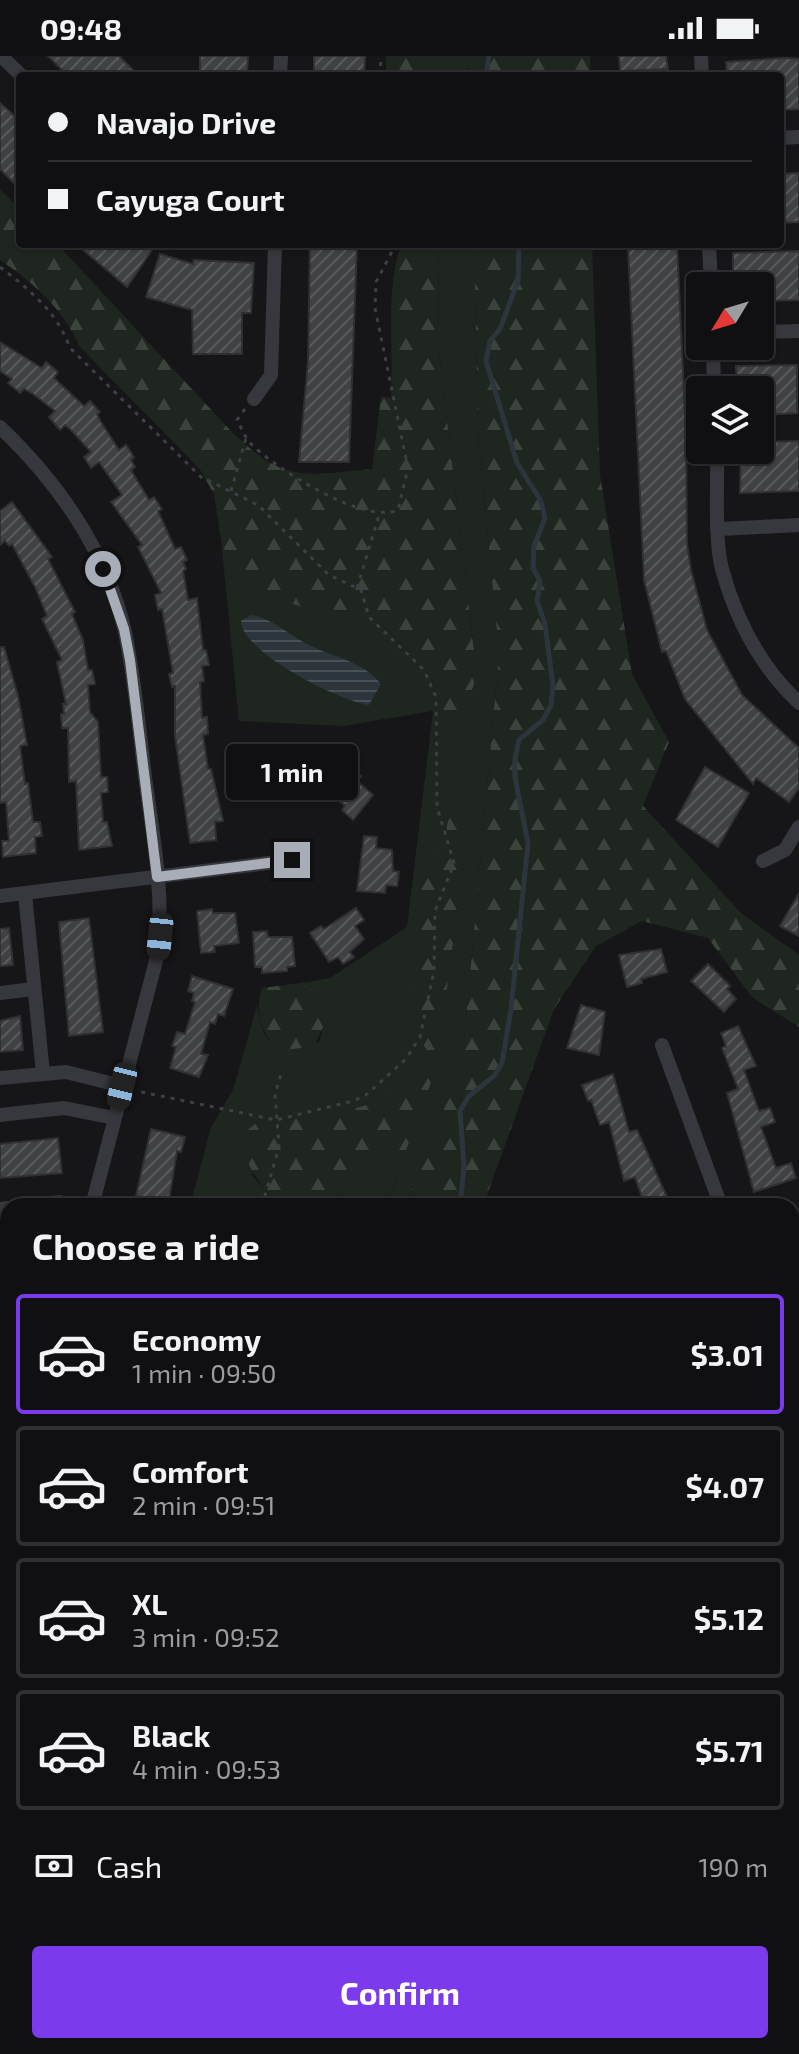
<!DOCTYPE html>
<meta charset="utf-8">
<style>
body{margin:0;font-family:"Exo 2",sans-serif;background:#1e1e20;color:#f1f3f6;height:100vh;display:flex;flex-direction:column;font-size:30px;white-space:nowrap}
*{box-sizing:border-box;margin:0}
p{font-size:26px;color:#9c9d9f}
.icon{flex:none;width:44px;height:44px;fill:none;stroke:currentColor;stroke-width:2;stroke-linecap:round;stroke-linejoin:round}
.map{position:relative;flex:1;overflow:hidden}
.side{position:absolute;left:0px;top:1142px;width:800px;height:856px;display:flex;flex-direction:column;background:#101012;border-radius:24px 24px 0 0;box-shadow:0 2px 6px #0004,0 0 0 2px #303032}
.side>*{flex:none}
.banner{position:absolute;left:16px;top:16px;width:768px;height:176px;border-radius:8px;box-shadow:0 2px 6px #0004,0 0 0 2px #303032;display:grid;align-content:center;height:176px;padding:0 32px;background:#101012}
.needle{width:52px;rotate:232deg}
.fabs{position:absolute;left:686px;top:216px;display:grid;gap:16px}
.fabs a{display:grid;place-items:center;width:88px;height:88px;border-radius:8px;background:#101012;box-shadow:0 2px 6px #0004,0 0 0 2px #303032;font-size:40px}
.end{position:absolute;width:36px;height:36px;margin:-18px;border:10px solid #a8adb8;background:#111;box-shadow:0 0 0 4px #111}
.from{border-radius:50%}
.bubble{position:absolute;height:56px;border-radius:8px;background:#101012;box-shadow:0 2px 6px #0004,0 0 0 2px #303032;font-size:26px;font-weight:700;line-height:56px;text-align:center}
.car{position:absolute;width:24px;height:48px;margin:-24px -12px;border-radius:10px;box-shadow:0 0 6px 2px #0007;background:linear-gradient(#222 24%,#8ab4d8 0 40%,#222 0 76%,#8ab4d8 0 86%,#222 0)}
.banner b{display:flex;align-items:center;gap:28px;height:76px;font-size:30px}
.banner b+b{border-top:2px solid #303032}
.banner i{width:20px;height:20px;background:#f1f3f6}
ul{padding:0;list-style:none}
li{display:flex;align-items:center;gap:24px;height:120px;margin:0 16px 12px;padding:0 16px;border:4px solid #303032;border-radius:8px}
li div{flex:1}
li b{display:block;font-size:30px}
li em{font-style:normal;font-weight:700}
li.current{border-color:#7c3aed}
li>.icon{width:72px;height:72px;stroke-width:1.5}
h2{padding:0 32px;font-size:36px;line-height:96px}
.pay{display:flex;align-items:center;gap:20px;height:88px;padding:0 32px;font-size:30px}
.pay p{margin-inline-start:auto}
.button{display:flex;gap:16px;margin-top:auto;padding:16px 32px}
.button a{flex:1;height:92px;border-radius:8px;background:#7c3aed;color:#fff;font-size:32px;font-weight:700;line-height:92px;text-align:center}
.status{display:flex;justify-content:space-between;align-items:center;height:56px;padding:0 40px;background:#101012;direction:ltr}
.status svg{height:22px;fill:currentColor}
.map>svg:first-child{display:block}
.green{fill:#1e261f;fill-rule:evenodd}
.forest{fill:url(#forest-firs)}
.water{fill:url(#water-rules)}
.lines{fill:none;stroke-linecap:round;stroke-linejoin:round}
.stream{stroke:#2c353c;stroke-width:5}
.building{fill:url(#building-hatch);stroke:#303034;stroke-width:2}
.path{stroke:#3d3f44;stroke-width:3;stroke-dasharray:4 6;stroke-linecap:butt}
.street{stroke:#37383d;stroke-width:14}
.route{stroke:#a8adb8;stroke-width:10}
</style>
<div class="status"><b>09:48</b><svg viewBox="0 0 49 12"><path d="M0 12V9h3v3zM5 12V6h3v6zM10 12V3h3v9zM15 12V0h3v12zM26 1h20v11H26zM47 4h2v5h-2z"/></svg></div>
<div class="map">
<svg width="799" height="1998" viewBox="0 0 799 1998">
<defs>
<pattern id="forest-firs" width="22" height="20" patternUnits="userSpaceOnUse" patternTransform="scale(2)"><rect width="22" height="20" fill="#1e261f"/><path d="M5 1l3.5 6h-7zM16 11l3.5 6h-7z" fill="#3c433d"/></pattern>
<pattern id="water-rules" width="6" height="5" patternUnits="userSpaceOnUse" patternTransform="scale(2)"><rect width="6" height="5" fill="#2c353c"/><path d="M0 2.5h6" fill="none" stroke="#485056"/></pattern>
<pattern id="building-hatch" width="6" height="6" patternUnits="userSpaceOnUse" patternTransform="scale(2)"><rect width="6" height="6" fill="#404145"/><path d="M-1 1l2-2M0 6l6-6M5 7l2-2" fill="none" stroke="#595a5e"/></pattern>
</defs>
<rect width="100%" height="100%" fill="#161618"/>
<g class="green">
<path d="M 437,0 L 468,0 L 469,20 L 437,20 Z"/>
<path d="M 438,188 L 474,188 L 478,375 L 499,598 L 462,1008 L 405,1150 L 386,1150 L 397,1123 L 388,1122 L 376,1150 L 334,1150 L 350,1117 L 365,1117 L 385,1097 L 397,1026 L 379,1046 L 341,1056 L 251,1118 L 279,1150 L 190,1150 L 211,1071 L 233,1034 L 257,949 L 264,978 L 274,991 L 272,995 L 319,986 L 324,970 L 333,967 L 308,926 L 330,922 L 407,871 L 433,655 L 343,670 L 239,665 L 221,484 L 230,505 L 313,554 L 330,552 L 354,562 L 373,560 L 430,618 L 443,659 L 474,629 L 474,595 L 439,296 ZM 468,772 L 439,993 L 410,922 L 429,798 Z"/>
<path d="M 49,1990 L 126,1990 L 125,1998 L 48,1998 Z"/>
</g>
<g class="forest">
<rect x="386" y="0" width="51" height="20"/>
<path d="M 468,0 L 590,0 L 590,20 L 469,20 Z"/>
<path d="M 0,134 L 20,153 L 20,188 L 57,188 L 230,374 C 284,427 300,420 372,413 L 381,340 L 391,342 C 394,290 385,238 401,188 L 438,188 L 439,296 L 474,595 L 474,629 L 462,656 L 443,659 L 430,618 L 373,560 L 354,562 L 330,552 L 313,554 L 290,547 L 264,537 L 246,522 L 229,505 L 221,484 L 214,438 L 199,412 L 79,290 C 66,256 31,224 0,204 Z"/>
<path d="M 474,188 L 592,188 L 600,419 L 632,618 L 669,686 L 643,750 L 742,858 L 799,899 L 799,971 L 752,941 L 708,882 L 642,865 L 596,890 L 554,953 L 483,1150 L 405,1150 L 462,1008 L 499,598 L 478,375 Z"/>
<path d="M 462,750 L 468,772 L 439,994 L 430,998 L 424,990 L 410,922 L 422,820 L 429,798 L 445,784 L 450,751 Z"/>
<path d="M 308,926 L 333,967 L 324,970 L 314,990 L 272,996 L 274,991 C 261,974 255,953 262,932 Z"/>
<path d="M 421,1011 L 436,1013 L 405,1097 L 385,1097 L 365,1117 L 350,1117 L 334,1150 L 279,1150 C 258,1126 243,1110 244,1077 L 255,1068 L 341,1056 L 378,1046 L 397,1026 Z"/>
<path d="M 387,1122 L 397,1122 L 386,1150 L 376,1150 Z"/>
<path d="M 792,1426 L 799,1428 L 799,1505 L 792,1509 Z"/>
<path d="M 126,1990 L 237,1990 L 236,1998 L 125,1998 Z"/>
<path d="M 454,1990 L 530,1990 L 523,1998 L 454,1998 Z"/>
</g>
<path class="water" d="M 250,559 C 273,563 285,576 305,587 C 331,601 362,604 381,628 L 369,649 C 341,646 241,596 241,565 Z"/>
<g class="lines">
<g class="stream">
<path d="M 486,20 L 489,0"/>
<path d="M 460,1150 L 464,1111 L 460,1055 L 469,1040 L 494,1020 L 502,1007 L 511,953 L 528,787 L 515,721 L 515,703 L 519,684 L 543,664 L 551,649 L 553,630 L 545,568 L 537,545 L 540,525 L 533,512 L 534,490 L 545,462 L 541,445 L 517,407 L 486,305 L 490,285 L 500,273 L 518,225 L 519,188"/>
<path d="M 792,1513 L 799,1510"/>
<path d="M 169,1998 L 173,1990"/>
</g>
</g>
<g class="building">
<path d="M 48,0 L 119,0 L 139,20 L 68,20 Z"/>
<path d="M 200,0 L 248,0 L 247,18 L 200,16 Z"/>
<path d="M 314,0 L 365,0 L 364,20 L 314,20 Z"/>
<path d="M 619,0 L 666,0 L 668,13 L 620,15 Z"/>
<path d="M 785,2 L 799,3 L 799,53 L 780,54 L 780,20 L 727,20 L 726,6 Z"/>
<path d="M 0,47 L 20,65 L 20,133 L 0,113 Z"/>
<path d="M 799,117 L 799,166 L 780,167 L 780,118 Z"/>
<path d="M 76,188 L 156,188 L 127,231 Z"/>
<path d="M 310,188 L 357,188 L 349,406 L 299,406 L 308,305 Z"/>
<path d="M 677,188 L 686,381 L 687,488 L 691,514 L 707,574 L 742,639 L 799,692 L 799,732 L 789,746 L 756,722 L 753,728 L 685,643 L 666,595 L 662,596 L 644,524 L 628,191 Z"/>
<path d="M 799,195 L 799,244 L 767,245 L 766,230 L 733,230 L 733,197 Z"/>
<path d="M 160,198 L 193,208 L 194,204 L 254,207 L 251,257 L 242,257 L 242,298 L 193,298 L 192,254 L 146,241 Z"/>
<path d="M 0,286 L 42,312 L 46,306 L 58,316 L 54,322 L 84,350 L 90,345 L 100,356 L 97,358 L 101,366 L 119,394 L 126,389 L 134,401 L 131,404 L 135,411 L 131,414 L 149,444 L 154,441 L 162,453 L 158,455 L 175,493 L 181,491 L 187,504 L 183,506 L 186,513 L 183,515 L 188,544 L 197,542 L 203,594 L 206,594 L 209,609 L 202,610 L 204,625 L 200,626 L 202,662 L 207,661 L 208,678 L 203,679 L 208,713 L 211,713 L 223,765 L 215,766 L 216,784 L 190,787 L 175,680 L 175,630 L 172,631 L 169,618 L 173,617 L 162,553 L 158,554 L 155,539 L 161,537 L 138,491 L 142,489 L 111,446 L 122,439 L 99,406 L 91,412 L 84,401 L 91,396 L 72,375 L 65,369 L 60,374 L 49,361 L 55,355 L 33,338 L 24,333 L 20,337 L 8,327 L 12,323 L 0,315 Z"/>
<path d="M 797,309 L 797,357 L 760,359 L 760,334 L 737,334 L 736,310 Z"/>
<path d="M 799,385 L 799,435 L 740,437 L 741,394 L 760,394 L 760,386 Z"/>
<path d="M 12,446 L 52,501 L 48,503 L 75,556 L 72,558 L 83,584 L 88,614 L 92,614 L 95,628 L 88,629 L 90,656 L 98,666 L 101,721 L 107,721 L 108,736 L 101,737 L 103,766 L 107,766 L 112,790 L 79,794 L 76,725 L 69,726 L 68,672 L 62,672 L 61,658 L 64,658 L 63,648 L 66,648 L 57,606 L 62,604 L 42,563 L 47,560 L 36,533 L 12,488 L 9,490 L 5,485 L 0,489 L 0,455 Z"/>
<path d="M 0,591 L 4,591 L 18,640 L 27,689 L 20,690 L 25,728 L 28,727 L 33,766 L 40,766 L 42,780 L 35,781 L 36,797 L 3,801 L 2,785 L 9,785 L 6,746 L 0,747 Z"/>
<path d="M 263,695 L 264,699 L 276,698 L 277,705 L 285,703 L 289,731 L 260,739 L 260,735 L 255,736 L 250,698 Z"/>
<path d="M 340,710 L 361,720 L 357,725 L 373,739 L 353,764 L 342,754 L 345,750 L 315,725 L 324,714 L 331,720 Z"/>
<path d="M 705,711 L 749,737 L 718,791 L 676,764 Z"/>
<path d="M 364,780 L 377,781 L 376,792 L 392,794 L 393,815 L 399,816 L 397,830 L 386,829 L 385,837 L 357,835 Z"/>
<path d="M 799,837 L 799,880 L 780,870 Z"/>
<path d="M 356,852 L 364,864 L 355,870 L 364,883 L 350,896 L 354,901 L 343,908 L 338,901 L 329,906 L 310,877 L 321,870 L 324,873 Z"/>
<path d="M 212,853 L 213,857 L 235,857 L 239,887 L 214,890 L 215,896 L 201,897 L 197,855 Z"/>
<path d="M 89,862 L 103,976 L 69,980 L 59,866 Z"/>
<path d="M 9,872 L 13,909 L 0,910 L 0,873 Z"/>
<path d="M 267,875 L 268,881 L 292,881 L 295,910 L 287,911 L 287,915 L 262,917 L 262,911 L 255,911 L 253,876 Z"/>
<path d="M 661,893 L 667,916 L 641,923 L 642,927 L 627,931 L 619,899 Z"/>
<path d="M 708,908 L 730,930 L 727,933 L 736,943 L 724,956 L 691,925 Z"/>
<path d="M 192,920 L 233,933 L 224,960 L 218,958 L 215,968 L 210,966 L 201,998 L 208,999 L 199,1021 L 170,1012 L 176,991 L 172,990 L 177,976 L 185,978 L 195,946 L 192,945 L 194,937 L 188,935 Z"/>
<path d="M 581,949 L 605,956 L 599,999 L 567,992 Z"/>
<path d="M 20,960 L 23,994 L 0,996 L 0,965 Z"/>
<path d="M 738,970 L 756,1010 L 744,1014 L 759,1055 L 770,1052 L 775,1066 L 761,1071 L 776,1112 L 791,1107 L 796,1122 L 754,1136 L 727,1037 L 738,1033 L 722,992 L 726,990 L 721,977 Z"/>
<path d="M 613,1018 L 629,1076 L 637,1074 L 671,1150 L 645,1150 L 635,1121 L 624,1125 L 609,1066 L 600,1069 L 591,1044 L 588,1045 L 582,1029 Z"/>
<path d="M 151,1073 L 185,1081 L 181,1096 L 177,1095 L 168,1150 L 138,1150 L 140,1141 L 136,1140 Z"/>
<path d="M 58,1082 L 62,1117 L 0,1122 L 0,1088 Z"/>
</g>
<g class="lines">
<g class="path">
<path d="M 380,20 L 381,0"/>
<path d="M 0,211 C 30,234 57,256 70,292 L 201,421 L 258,449 L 329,519 L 361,534 L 369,561 L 424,614 L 436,641 L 437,751 L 454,807 L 435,855 L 434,915 L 420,981 L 406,1003 L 366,1039 L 353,1045 L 276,1064 L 137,1035"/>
<path d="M 245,353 L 237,364 C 241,371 244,379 249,386 C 273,411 363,469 398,454 L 408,412 L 375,252 L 376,226 L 396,188"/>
<path d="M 231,435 L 246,382"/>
<path d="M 357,532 L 379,459"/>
<path d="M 262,1150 L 279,1091 L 275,1038 L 281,1018"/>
<path d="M 792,1477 L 799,1480"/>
<path d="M 0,1895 L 8,1895"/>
<path d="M 70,1998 L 71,1990"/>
<path d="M 498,1998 L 504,1990"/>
</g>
<g class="street">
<path d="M 1,0 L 22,20"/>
<path d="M 701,0 L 702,20"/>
<path d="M 280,20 L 281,0"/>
<path d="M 780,82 L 799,81"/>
<path d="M 709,188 L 711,230"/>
<path d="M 760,276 L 799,275"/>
<path d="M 713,290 L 714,334"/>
<path d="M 254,343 L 271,319 L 275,188"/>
<path d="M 0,371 C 58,426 107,496 125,576 C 135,624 139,673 145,721 C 153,778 164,839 158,897 L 92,1150"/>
<path d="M 717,394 C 718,427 714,483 722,513 C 736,564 761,611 799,647"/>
<path d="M 720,473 L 799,469"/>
<path d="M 763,805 L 785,794 L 799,771"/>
<path d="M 25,838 L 43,1017"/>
<path d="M 0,840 L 292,804"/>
<path d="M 0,937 L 33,933"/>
<path d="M 662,989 L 721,1150"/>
<path d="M 0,1022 L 66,1016 L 122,1030"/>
<path d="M 0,1059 L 64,1052 L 114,1062"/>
<path d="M 24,1150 L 60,1146"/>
<path d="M 0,1153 L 8,1152"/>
<path d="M 792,1237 L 799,1236"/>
<path d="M 0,1397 L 8,1400"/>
<path d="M 0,1482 L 8,1455"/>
<path d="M 795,1648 L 799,1726"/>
<path d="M 792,1792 L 799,1769"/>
<path d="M 652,1990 L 661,1998"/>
<path d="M 359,1998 L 359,1990"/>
</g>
</g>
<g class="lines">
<path class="route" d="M 103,513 L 124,573 L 130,604 L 157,821 L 292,804"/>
</g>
</svg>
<div class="fabs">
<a><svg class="needle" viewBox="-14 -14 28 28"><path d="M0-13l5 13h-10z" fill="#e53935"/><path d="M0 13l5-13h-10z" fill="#9c9d9f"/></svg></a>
<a><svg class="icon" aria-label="layers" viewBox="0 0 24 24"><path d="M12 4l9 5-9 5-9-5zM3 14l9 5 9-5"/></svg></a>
</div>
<i class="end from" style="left:103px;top:513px"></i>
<i class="end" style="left:292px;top:804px"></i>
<div class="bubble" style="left:226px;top:688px;width:132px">1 min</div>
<i class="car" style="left:160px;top:880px;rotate:186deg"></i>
<i class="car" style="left:122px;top:1030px;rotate:194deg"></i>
<div class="banner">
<b><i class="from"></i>Navajo Drive</b>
<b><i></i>Cayuga Court</b>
</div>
<section class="side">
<h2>Choose a ride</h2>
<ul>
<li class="current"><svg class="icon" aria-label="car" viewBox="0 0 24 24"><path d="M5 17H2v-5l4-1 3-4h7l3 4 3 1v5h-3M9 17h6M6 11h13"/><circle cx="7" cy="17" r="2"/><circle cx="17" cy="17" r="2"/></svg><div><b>Economy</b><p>1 min · 09:50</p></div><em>$3.01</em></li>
<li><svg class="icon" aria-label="car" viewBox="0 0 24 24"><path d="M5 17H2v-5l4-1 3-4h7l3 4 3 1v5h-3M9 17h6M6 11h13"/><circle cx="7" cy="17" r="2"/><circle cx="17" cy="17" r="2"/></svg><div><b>Comfort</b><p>2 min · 09:51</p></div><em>$4.07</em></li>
<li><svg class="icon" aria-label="car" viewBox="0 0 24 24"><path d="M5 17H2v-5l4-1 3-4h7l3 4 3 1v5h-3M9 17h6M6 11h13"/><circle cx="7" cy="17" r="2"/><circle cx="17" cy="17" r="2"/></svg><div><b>XL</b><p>3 min · 09:52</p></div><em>$5.12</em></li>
<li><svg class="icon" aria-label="car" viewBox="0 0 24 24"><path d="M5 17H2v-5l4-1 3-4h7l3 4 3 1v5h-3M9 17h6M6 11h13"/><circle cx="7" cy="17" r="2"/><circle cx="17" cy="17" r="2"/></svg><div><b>Black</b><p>4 min · 09:53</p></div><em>$5.71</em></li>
</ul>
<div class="pay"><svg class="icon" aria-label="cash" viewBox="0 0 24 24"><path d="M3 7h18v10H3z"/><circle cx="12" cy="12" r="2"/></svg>Cash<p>190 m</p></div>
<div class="button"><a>Confirm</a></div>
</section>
</div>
